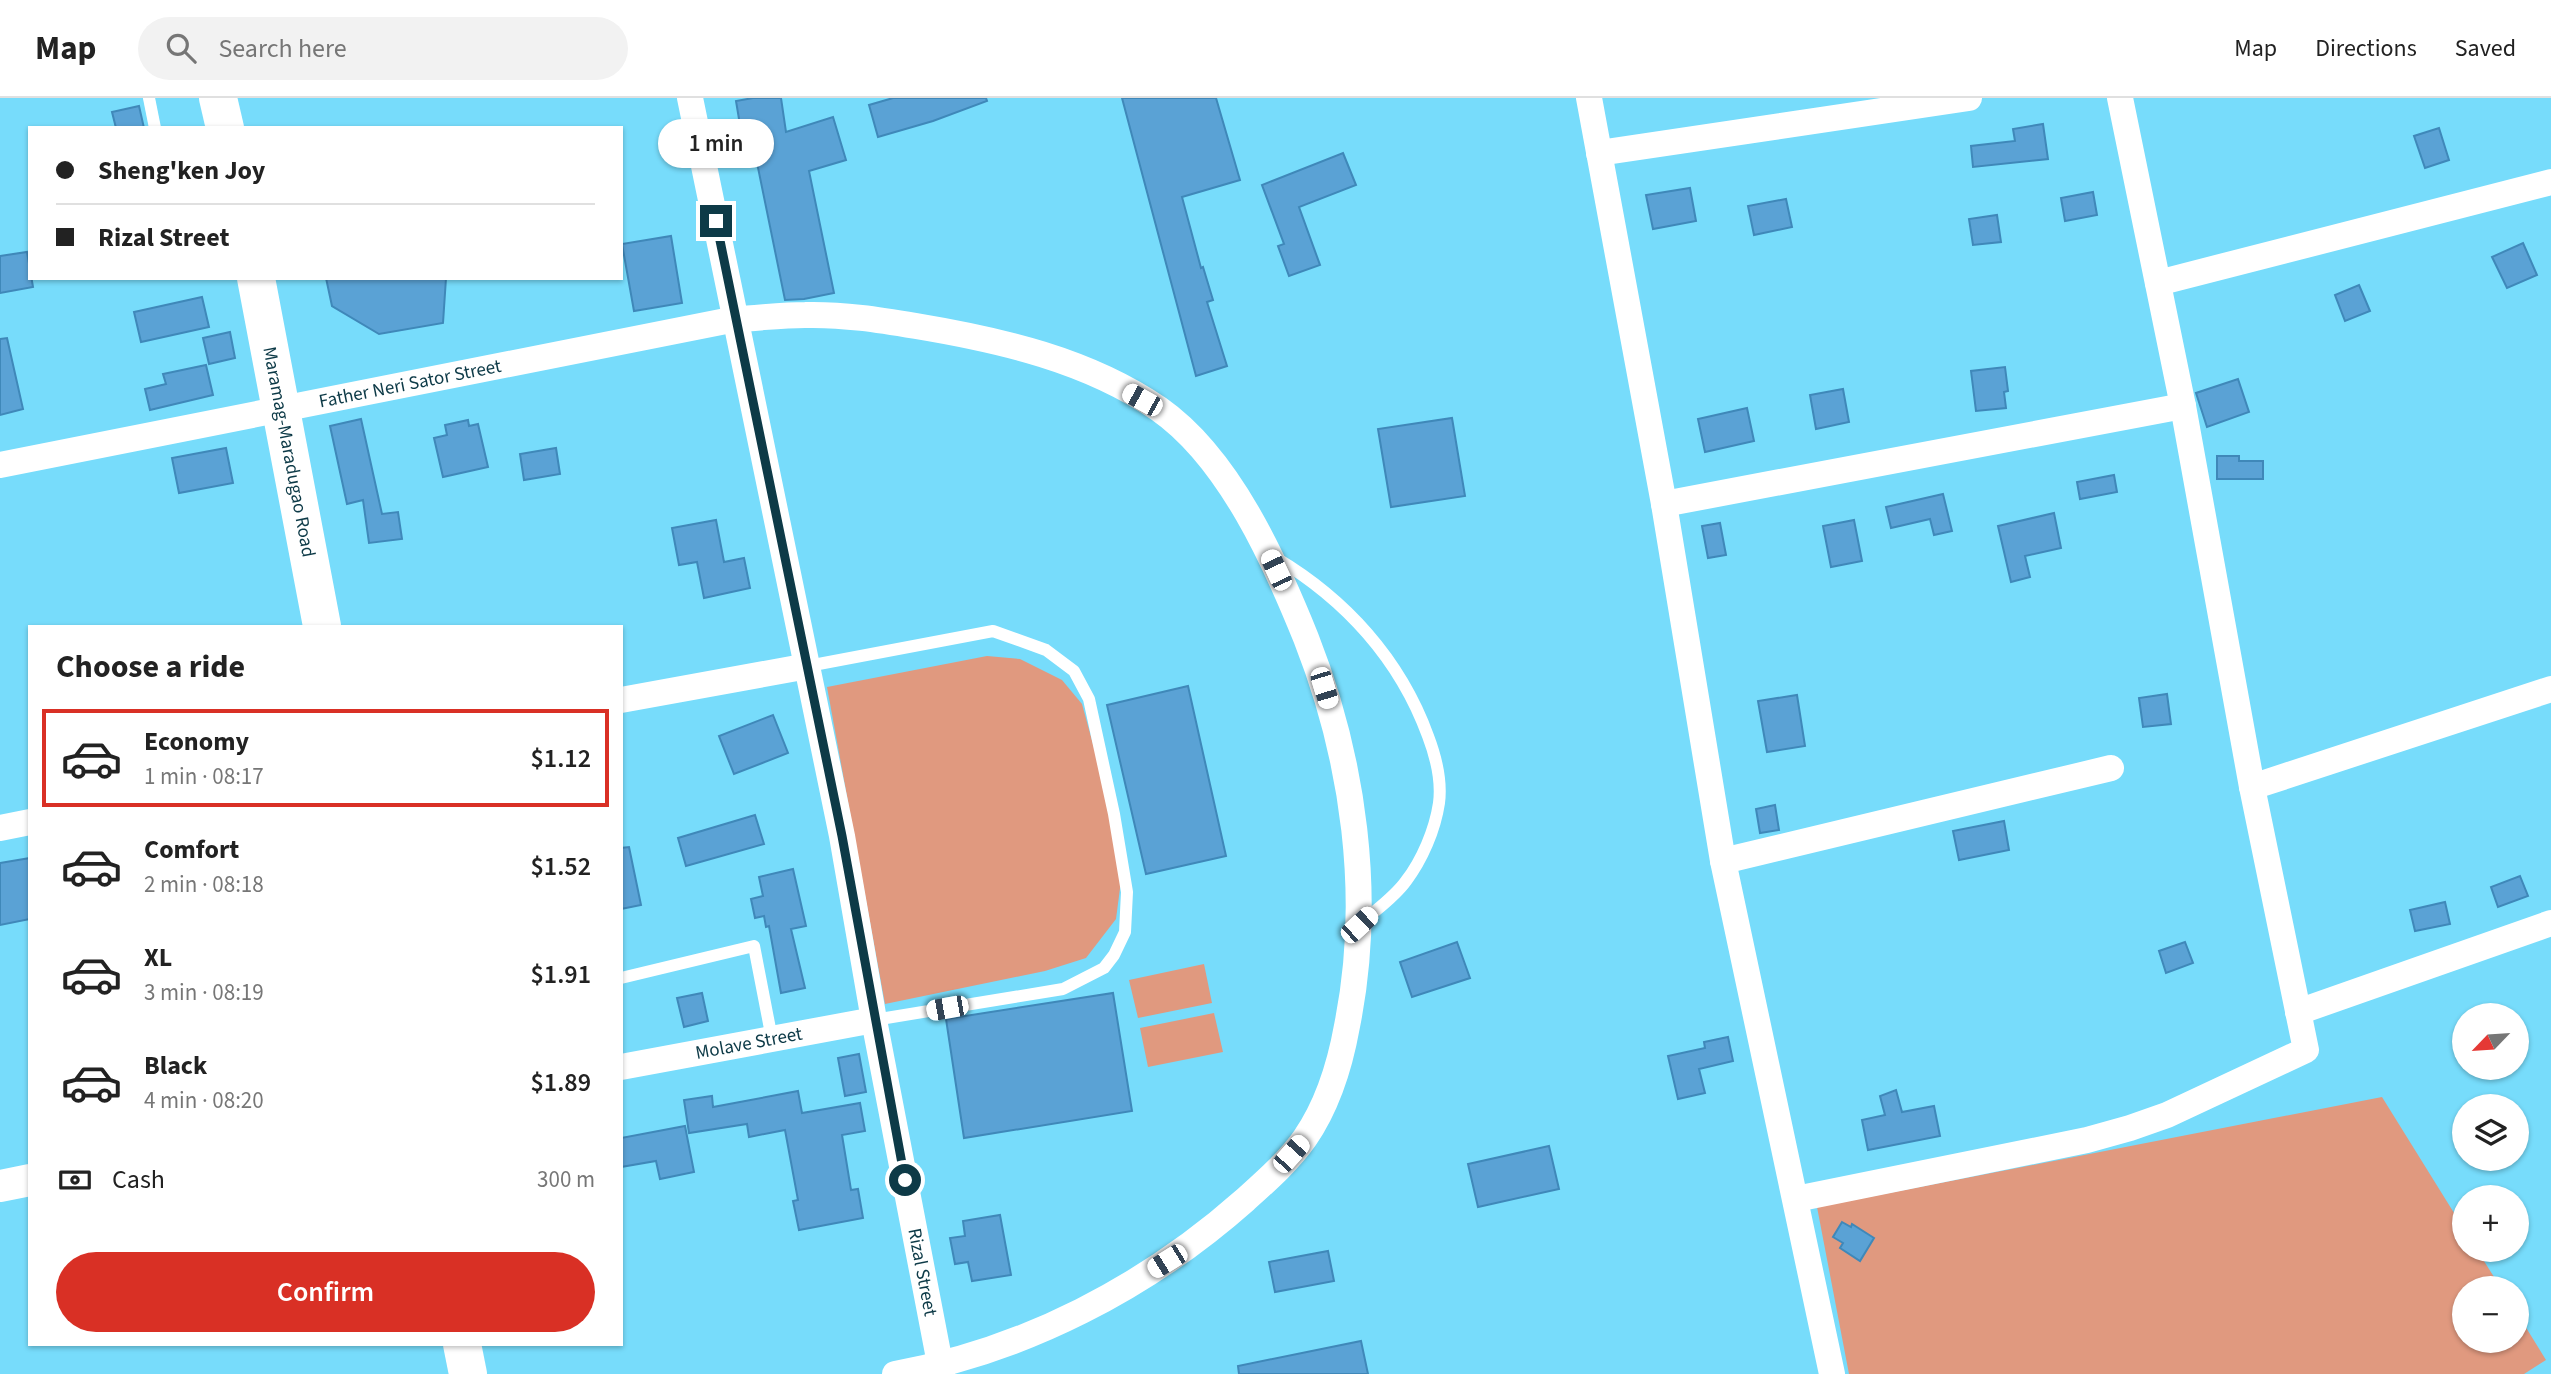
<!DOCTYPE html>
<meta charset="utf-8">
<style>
body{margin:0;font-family:"Source Sans 3",sans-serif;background:#f2f2f2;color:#222;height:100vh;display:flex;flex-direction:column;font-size:26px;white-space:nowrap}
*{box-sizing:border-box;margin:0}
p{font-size:23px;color:#767676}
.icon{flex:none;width:38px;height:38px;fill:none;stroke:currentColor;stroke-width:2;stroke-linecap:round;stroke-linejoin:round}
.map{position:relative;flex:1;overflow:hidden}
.panel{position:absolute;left:28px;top:527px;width:595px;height:721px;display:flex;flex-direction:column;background:#fff;border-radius:0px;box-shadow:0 2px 5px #0004}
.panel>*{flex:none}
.banner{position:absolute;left:28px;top:28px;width:595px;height:154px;border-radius:0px;box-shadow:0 2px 5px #0004;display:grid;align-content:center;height:154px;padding:0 28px;background:#fff}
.needle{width:46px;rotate:245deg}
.controls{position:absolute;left:2452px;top:905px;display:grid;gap:14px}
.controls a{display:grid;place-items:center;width:77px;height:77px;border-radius:50%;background:#fff;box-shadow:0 2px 5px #0004;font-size:35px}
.end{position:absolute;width:32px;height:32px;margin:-16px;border:9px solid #0d3a47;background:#fff;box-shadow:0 0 0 4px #fff}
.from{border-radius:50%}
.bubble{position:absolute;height:49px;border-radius:24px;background:#fff;box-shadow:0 2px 5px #0004;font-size:23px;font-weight:600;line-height:49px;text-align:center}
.car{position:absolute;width:21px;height:42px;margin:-21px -10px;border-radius:9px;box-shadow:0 0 5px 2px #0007;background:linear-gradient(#fff 24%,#345 0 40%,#fff 0 76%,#345 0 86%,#fff 0)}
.banner b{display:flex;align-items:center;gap:24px;height:66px;font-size:26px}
.banner b+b{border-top:2px solid #e0e0e0}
.banner i{width:18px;height:18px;background:#222}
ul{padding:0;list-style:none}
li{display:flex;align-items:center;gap:21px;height:98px;margin:0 14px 10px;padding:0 14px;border:4px solid transparent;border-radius:0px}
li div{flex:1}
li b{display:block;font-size:26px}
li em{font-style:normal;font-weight:600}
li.on{border-color:#d93025}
li>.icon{width:63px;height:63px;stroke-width:1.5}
h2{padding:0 28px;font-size:32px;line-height:84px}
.pay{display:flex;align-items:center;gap:18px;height:77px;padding:0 28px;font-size:26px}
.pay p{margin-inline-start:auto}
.action{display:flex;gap:14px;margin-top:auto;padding:14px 28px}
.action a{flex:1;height:80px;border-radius:42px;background:#d93025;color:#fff;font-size:28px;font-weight:600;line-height:80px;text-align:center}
header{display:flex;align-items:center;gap:42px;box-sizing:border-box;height:98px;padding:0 35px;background:#fff;border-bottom:2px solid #e0e0e0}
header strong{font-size:33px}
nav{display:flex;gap:38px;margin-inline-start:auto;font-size:24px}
.search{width:490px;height:63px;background:#f2f2f2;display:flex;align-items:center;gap:18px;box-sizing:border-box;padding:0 24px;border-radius:38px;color:#767676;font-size:26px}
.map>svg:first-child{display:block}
.green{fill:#e0997f}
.building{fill:#5aa2d5;stroke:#3f88b9;stroke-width:2}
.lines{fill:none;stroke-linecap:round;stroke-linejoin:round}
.service{stroke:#fff;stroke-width:12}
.minor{stroke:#fff;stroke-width:26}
.tertiary{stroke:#fff;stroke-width:32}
.primary{stroke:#fff;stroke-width:38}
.route{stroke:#0d3a47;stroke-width:9}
.labels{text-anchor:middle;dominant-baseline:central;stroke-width:5;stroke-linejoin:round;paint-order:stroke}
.street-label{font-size:19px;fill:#0d3a47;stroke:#abe3f6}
</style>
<header>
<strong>Map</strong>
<div class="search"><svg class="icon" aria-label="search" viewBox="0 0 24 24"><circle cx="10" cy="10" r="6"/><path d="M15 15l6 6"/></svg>Search here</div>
<nav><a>Map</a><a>Directions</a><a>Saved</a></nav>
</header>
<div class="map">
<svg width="2551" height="1276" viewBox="0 0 2551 1276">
<rect width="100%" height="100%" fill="#77dcfb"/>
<g class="green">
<path d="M 987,558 L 1020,561 L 1062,582 L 1082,606 L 1099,668 L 1122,775 L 1116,821 L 1086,860 L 1045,873 L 885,906 L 827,589 Z"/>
<path d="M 1204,866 L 1212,905 L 1138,920 L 1129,882 Z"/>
<path d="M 1214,915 L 1223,954 L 1148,969 L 1140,930 Z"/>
<path d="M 2382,999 L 2464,1131 L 2464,1152 L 2477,1152 L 2501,1190 L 2464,1190 L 2464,1242 L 2516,1242 L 2517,1215 L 2546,1262 L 2524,1276 L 1849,1276 L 1817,1109 Z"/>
</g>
<g class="building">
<path d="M 753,0 L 781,0 L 786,34 L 833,19 L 846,62 L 809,73 L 834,195 L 804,201 L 785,202 L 754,50 L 744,51 L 736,3 Z"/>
<path d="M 893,0 L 986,0 L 987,3 L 933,23 L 878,39 L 869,7 Z"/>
<path d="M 1122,0 L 1216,0 L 1240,82 L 1182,99 L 1201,170 L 1203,169 L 1213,202 L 1207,204 L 1227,268 L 1196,278 Z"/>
<path d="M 139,8 L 144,30 L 116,30 L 112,14 Z"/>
<path d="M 2043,26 L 2048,61 L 1973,69 L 1971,48 L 2015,43 L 2013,31 Z"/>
<path d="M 2439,30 L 2449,62 L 2425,70 L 2414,38 Z"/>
<path d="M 1343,55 L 1356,87 L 1299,109 L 1320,167 L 1289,178 L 1278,148 L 1284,146 L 1262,87 Z"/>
<path d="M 1690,90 L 1696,123 L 1653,131 L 1646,97 Z"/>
<path d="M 2093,94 L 2097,117 L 2065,123 L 2061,100 Z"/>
<path d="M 1786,101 L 1792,129 L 1754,137 L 1748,108 Z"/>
<path d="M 1997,117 L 2001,144 L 1973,147 L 1969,121 Z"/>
<path d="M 671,138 L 682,205 L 634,213 L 622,146 Z"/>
<path d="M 2523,145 L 2537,177 L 2507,190 L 2492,159 Z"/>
<path d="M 27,154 L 33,189 L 0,195 L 0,158 Z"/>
<path d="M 326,180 L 446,180 L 443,225 L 379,236 L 332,208 Z"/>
<path d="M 2359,187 L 2370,213 L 2345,223 L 2335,197 Z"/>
<path d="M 202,199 L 209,229 L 141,244 L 134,214 Z"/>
<path d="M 230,234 L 235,260 L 209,266 L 203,240 Z"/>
<path d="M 7,240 L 23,311 L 0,317 L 0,241 Z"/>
<path d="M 206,267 L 213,297 L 150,312 L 145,291 L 166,286 L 163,276 Z"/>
<path d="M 2005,269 L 2008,293 L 2004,294 L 2006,310 L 1976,313 L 1971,273 Z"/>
<path d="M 2238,281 L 2249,314 L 2207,329 L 2196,295 Z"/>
<path d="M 1843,291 L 1849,324 L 1816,331 L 1810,297 Z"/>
<path d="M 1747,310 L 1754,343 L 1705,354 L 1698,321 Z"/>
<path d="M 1452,320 L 1465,398 L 1391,409 L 1378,331 Z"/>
<path d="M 361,321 L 382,416 L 398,414 L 402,441 L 369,445 L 363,402 L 347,406 L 330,328 Z"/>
<path d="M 468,322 L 469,328 L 478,326 L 488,369 L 443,379 L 434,340 L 447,337 L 445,327 Z"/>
<path d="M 226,350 L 233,385 L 179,395 L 172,360 Z"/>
<path d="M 556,350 L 560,376 L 524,382 L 520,356 Z"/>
<path d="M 2217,358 L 2239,358 L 2239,363 L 2263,363 L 2263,381 L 2217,381 Z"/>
<path d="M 2114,377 L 2117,394 L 2080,401 L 2077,384 Z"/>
<path d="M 1943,396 L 1952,433 L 1934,437 L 1930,421 L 1891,430 L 1886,409 Z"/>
<path d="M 2054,415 L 2061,450 L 2025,458 L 2030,479 L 2011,484 L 1998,428 Z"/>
<path d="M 716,422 L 724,464 L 744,460 L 750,490 L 704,500 L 697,464 L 679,467 L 672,430 Z"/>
<path d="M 1854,422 L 1862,463 L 1831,469 L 1823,428 Z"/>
<path d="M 1720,425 L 1726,457 L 1708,460 L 1702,428 Z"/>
<path d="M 1188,588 L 1226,758 L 1146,776 L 1107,607 Z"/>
<path d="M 2167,596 L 2171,626 L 2143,629 L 2139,600 Z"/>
<path d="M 1797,597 L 1805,648 L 1767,654 L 1758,603 Z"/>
<path d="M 773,617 L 788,655 L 734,676 L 719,638 Z"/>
<path d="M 1775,707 L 1779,732 L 1760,735 L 1756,711 Z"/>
<path d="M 755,717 L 764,746 L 686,768 L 678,740 Z"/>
<path d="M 2004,723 L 2009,752 L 1959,762 L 1953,733 Z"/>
<path d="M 629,749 L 641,807 L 621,811 L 621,750 Z"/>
<path d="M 30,760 L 30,821 L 0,827 L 0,765 Z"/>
<path d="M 793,771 L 806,828 L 791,831 L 805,890 L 781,895 L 769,828 L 766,829 L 764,818 L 755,820 L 751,801 L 763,798 L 759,779 Z"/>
<path d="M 2520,778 L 2528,798 L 2498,809 L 2491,789 Z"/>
<path d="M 2445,804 L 2450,826 L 2415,833 L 2410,812 Z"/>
<path d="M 1457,844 L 1470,880 L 1412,899 L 1400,864 Z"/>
<path d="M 2185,844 L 2193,865 L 2166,875 L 2159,853 Z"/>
<path d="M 702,895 L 708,923 L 684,929 L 677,900 Z"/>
<path d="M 1113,895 L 1132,1013 L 964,1040 L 946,921 Z"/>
<path d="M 1728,939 L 1733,963 L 1699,971 L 1705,995 L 1678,1001 L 1668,958 L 1705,950 L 1704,944 Z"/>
<path d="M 859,956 L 866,994 L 845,998 L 838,960 Z"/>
<path d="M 1896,992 L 1902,1014 L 1934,1008 L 1940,1038 L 1868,1052 L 1862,1022 L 1885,1017 L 1880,998 Z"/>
<path d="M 798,993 L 802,1015 L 860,1005 L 865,1033 L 842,1037 L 851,1092 L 858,1091 L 863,1120 L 799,1132 L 793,1103 L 798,1102 L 785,1032 L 749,1039 L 747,1026 L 689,1035 L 684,1002 L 712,998 L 713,1009 Z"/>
<path d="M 685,1028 L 694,1074 L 660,1081 L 656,1063 L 621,1069 L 621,1040 Z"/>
<path d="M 1549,1048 L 1559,1091 L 1478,1109 L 1468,1066 Z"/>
<path d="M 1000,1117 L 1011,1177 L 972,1183 L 968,1164 L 955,1166 L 950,1140 L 965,1138 L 963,1123 Z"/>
<path d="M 1842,1124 L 1851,1129 L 1852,1126 L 1874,1140 L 1860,1163 L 1840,1150 L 1843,1145 L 1833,1139 Z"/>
<path d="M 1328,1153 L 1334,1183 L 1275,1194 L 1269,1164 Z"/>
<path d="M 1361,1243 L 1368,1276 L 1239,1276 L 1238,1268 Z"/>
</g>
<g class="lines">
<g class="service">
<path d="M 149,0 L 155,30"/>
<path d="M 1276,460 C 1345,501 1400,561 1428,638 C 1436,659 1442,682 1439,705 C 1435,732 1422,762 1406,783 C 1394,800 1374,813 1359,827"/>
<path d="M 808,568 L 993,533 L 1046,552 L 1074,573 L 1089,601 L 1114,716 L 1127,794 L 1125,834 L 1114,857 L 1104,870 L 1063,891 L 874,922"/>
<path d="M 621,880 L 754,848 L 772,941"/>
</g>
<g class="minor">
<path id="s1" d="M 690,0 L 842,738 L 874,922 L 942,1276"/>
<path d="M 1589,0 L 1664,406 L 1723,763 L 1832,1276"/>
<path d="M 1599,55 L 1969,0"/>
<path d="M 2158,185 L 2551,84"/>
<path id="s2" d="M 0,367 L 736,221 C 759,220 782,217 805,217 C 843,216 880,222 916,228 C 1000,242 1088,262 1159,311 C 1229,360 1275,463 1306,540 C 1354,662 1373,799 1347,928 C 1340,967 1327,1008 1305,1040 C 1289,1063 1265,1084 1245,1102 C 1147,1189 1024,1253 895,1276"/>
<path d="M 1664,406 L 2183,308"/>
<path d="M 621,602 L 808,568"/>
<path d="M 2252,689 L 2551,591"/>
<path d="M 0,730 L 30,724"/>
<path d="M 1723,763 L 2111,670"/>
<path d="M 2298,914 L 2551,825"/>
<path id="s3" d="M 621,969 L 874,922"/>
<path d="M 1796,1101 L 2087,1042 L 2130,1030 L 2167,1017 L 2306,952 L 2252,689 L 2183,308 L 2120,0"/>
</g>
<path class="tertiary" d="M 0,1088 L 30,1082"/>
<g class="primary">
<path d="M 218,0 L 225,30"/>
<path id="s4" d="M 256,180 L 322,528"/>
<path d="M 462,1246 L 468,1276"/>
</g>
</g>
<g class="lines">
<path class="route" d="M 716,123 L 842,738 L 905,1082"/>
</g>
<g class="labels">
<g class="street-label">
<text stroke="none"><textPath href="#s2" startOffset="418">Father Neri Sator Street</textPath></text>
<text stroke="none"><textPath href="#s4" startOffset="177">Maramag-Maradugao Road</textPath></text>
<text stroke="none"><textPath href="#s3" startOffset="130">Molave Street</textPath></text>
<text stroke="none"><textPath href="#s1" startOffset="1197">Rizal Street</textPath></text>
</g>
</g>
</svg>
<div class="controls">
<a><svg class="needle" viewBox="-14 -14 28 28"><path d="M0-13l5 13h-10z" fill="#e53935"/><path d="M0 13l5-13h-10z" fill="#767676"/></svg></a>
<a><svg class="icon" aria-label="layers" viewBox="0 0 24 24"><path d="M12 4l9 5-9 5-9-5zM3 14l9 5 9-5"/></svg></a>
<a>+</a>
<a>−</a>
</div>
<i class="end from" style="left:905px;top:1082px"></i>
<i class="end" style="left:716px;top:123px"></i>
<div class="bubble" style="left:658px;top:21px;width:116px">1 min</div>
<i class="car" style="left:1142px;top:302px;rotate:299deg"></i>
<i class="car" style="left:1276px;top:472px;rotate:335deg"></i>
<i class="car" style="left:1324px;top:590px;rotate:163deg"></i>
<i class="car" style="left:1359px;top:827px;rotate:47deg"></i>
<i class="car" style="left:947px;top:910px;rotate:260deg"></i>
<i class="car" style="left:1291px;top:1056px;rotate:42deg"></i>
<i class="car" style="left:1167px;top:1163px;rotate:238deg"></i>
<div class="banner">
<b><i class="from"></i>Sheng'ken Joy</b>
<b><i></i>Rizal Street</b>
</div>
<section class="panel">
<h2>Choose a ride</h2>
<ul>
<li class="on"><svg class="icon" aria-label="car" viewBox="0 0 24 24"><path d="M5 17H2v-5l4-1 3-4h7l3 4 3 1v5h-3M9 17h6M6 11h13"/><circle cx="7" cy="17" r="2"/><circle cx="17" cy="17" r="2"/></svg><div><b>Economy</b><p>1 min · 08:17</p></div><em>$1.12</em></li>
<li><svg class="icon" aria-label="car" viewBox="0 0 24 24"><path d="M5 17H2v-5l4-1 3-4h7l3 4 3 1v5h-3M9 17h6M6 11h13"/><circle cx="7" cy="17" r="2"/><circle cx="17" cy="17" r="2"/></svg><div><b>Comfort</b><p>2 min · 08:18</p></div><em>$1.52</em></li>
<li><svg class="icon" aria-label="car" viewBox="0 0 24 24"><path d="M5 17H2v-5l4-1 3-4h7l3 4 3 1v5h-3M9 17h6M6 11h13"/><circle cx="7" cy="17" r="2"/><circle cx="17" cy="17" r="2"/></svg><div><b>XL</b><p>3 min · 08:19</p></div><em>$1.91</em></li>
<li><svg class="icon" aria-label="car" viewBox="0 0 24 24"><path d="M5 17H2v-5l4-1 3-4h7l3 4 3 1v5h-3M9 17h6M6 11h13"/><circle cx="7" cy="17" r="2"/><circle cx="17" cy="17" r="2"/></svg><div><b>Black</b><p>4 min · 08:20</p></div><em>$1.89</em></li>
</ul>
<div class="pay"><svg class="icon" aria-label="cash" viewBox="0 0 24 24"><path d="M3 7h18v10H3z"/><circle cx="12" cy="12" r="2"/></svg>Cash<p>300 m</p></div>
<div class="action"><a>Confirm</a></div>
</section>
</div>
